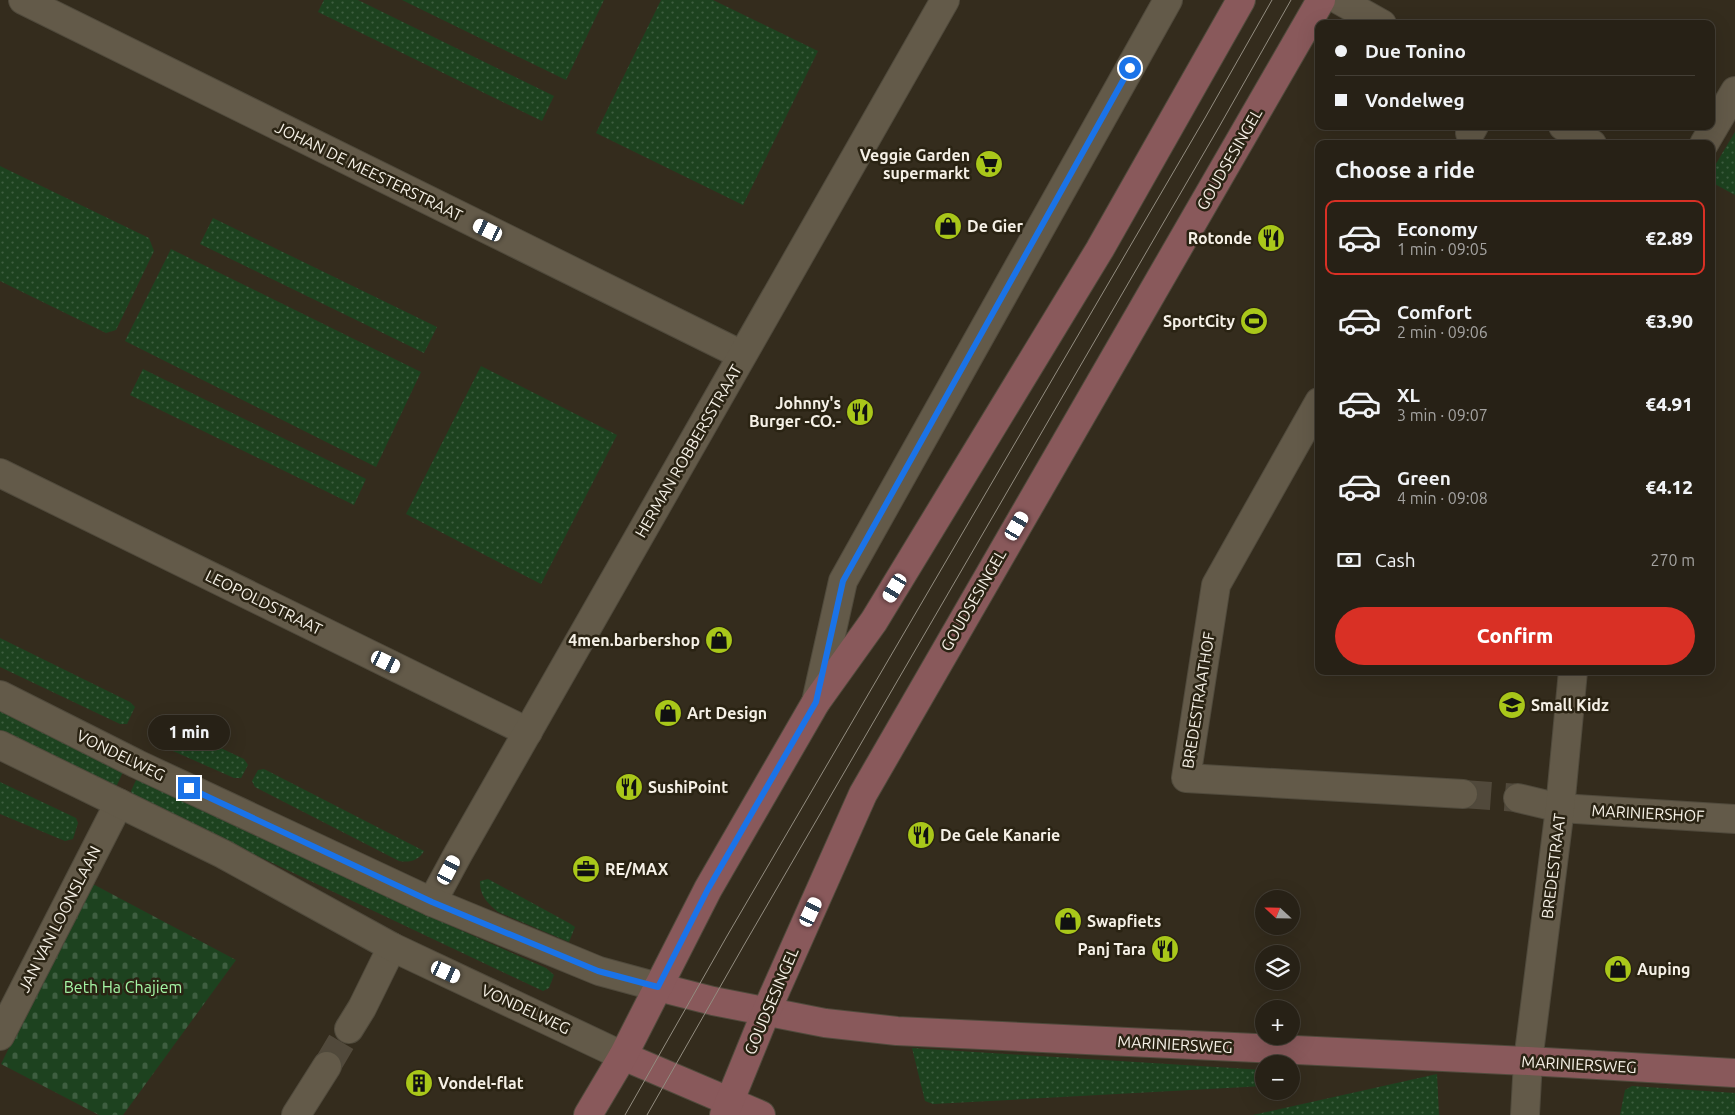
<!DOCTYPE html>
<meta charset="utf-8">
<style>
body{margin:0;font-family:Ubuntu,sans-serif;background:#332e23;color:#f1f3f6;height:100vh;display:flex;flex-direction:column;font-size:19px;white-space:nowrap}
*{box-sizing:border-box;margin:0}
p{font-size:16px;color:#a4a3a1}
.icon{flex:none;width:28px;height:28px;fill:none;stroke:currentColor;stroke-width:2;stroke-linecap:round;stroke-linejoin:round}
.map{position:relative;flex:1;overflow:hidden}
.side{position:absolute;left:1315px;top:140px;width:400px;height:535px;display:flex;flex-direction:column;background:#272116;border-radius:10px;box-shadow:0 5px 20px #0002,0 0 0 1px #433e35}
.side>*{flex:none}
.hud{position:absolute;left:1315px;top:20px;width:400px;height:110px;border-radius:10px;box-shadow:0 5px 20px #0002,0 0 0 1px #433e35;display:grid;align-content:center;height:110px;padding:0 20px;background:#272116}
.needle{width:32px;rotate:292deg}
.controls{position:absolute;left:1255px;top:890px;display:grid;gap:10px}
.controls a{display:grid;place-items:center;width:45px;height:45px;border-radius:50%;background:#272116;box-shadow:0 5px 20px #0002,0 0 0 1px #433e35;font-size:25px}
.end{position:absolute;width:22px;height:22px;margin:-11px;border:6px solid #1a73e8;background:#fff;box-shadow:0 0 0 2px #fff}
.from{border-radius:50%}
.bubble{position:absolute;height:35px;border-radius:18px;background:#272116;box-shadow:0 5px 20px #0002,0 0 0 1px #433e35;font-size:16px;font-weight:800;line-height:35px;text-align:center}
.car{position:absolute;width:15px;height:30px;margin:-15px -8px;border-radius:6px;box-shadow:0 0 4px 1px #0007;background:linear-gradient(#fff 24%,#345 0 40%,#fff 0 76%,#345 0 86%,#fff 0)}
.hud b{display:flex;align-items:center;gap:18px;height:48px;font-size:19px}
.hud b+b{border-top:1px solid #433e35}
.hud i{width:12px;height:12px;background:#f1f3f6}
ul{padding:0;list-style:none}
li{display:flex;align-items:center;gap:15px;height:75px;margin:0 10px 8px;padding:0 10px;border:2px solid transparent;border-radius:10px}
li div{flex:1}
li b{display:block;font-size:19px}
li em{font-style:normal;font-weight:800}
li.active{border-color:#d93025}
li>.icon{width:45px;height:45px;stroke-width:1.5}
h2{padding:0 20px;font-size:22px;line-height:60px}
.pay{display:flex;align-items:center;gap:12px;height:55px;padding:0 20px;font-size:19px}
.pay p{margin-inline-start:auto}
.primary-button{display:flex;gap:10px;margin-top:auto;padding:10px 20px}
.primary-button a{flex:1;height:58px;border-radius:30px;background:#d93025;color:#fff;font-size:20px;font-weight:800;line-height:58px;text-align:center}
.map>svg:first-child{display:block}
.grass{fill:url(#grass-dots)}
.cemetery{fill:url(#cemetery-stones)}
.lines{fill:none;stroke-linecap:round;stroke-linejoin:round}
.minor-tunnel{stroke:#51493b;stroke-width:28;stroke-dasharray:28 14;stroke-linecap:butt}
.pedestrian-casing{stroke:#504a3c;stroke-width:30}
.minor-casing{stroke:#504a3c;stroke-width:30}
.tertiary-casing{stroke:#504a3c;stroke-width:30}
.secondary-casing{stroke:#504a3c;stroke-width:30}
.pedestrian{stroke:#635a49;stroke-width:28}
.minor{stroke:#635a49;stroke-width:28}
.tertiary{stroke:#635a49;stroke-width:28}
.secondary{stroke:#89595b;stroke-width:28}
.tram{stroke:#938d80;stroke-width:1}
.route{stroke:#1a73e8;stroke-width:6}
.labels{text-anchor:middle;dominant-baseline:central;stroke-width:5;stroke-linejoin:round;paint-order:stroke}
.poi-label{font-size:16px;font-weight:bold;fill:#f5f0e6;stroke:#2a2313;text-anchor:start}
.street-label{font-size:16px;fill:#f5f0e6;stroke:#2a2313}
.park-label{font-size:16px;fill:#a4f6a5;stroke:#2a2313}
</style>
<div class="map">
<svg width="1735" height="1115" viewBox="0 0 1735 1115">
<defs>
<pattern id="grass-dots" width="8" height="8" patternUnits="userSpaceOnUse" patternTransform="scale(1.25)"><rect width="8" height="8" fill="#1d421f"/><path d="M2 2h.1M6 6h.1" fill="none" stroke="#3e5e40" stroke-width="1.8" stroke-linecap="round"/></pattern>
<pattern id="cemetery-stones" width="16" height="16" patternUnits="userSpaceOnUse" patternTransform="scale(1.25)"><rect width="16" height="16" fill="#1d421f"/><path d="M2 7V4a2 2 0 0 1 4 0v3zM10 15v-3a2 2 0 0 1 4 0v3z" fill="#3e5e40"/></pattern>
</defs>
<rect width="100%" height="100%" fill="#342c1d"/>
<g class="grass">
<path d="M 324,0 L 358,0 L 554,96 L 542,121 L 318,12 Z"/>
<path d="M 402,0 L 604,0 L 566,80 Z"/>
<path d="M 661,0 L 713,0 L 818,51 L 743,205 L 596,133 Z"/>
<path d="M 1735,132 L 1735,195 L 1711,182 L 1711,172 Z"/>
<path d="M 0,166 L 149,238 L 154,251 L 116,330 L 106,333 L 0,281 Z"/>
<path d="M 213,218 L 437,327 L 424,353 L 200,244 Z"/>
<path d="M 171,249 L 421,372 L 376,467 L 125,341 Z"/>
<path d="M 481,366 L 617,435 L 541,584 L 406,514 Z"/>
<path d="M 143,369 L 366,479 L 354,505 L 130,395 Z"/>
<path d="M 0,638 L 130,702 L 135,707 L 127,724 L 120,724 L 0,667 Z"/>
<path d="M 0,709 L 123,772 L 117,785 L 110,787 L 0,733 Z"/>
<path d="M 167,725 L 174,726 L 244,759 L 248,765 L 241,778 L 234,778 L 164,747 L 160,739 Z"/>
<path d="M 264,769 L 424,851 C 419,860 410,863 399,861 L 255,787 L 252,781 L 258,770 Z"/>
<path d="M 143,777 L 406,906 L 546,968 L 554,975 L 549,988 L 543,991 L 133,797 L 131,791 L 137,778 Z"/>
<path d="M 0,782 L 76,818 L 78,823 L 73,839 L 65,841 L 0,814 Z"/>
<path d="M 488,879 L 569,923 L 575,927 L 569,942 L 498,912 C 488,904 479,895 480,881 Z"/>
<path d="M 912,1048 L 1264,1070 L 1264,1086 L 933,1104 L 925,1101 Z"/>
<path d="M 1437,1074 L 1439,1115 L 1253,1115 Z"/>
<path d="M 1632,1086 L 1735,1093 L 1735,1115 L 1620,1115 L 1625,1090 Z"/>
</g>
<path class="cemetery" d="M 91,883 L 236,960 L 123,1115 L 99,1115 L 1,1064 Z"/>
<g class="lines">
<g class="minor-tunnel">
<path d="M 1463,794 L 1518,798"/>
<path d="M 327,1066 L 349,1029"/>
</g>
<g class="pedestrian-casing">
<path id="pedestrian" d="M 0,1036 L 119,803"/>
</g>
<g class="minor-casing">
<g id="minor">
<path d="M 23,0 L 742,355"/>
<path d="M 1339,0 L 1382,24"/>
<path d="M 1563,126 L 1592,144"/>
<path d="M 1470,133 L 1474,126"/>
<path d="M 1704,144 L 1735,91"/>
<path d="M 1319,402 L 1216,585 L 1186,778 L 1463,794"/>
<path d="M 0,473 L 528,732"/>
<path d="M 816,702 L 843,581 L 1168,0"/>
<path d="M 1518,798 L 1560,808 L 1735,819"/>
<path d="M 432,902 L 458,854 L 945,0"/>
<path d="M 349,1029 L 362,1008 L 392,947"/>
<path d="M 296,1115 L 327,1066"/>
<path d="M 1525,1115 L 1528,1061 L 1560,808 L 1573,671"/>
</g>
</g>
<g class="tertiary-casing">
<g id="tertiary">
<path d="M 0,695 L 137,764 L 432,902 L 599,971 L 658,987"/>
<path d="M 0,745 L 223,854 L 392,947 L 623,1056"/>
</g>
</g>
<g class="secondary-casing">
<g id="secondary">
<path d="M 658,987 L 713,1001 L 825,1023 L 897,1031 L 1528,1061 L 1735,1073"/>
<path d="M 623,1056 L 761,1115"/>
<path d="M 588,1115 L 623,1056 L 708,889 L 816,702 L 874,621 L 1100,249 L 1241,0"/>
<path d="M 724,1115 L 766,1012 L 863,794 L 1321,0"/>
</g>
</g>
<use href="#pedestrian" class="pedestrian"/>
<use href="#minor" class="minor"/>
<use href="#tertiary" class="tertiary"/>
<use href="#secondary" class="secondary"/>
<g class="tram">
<path d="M 625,1115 L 727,936 L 1205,118 L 1272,0"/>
<path d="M 647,1115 L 744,945 L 1219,127 L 1291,0"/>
</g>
</g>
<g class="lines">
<path class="route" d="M 189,788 L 432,902 L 598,971 L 658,987 L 708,889 L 816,702 L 843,581 L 1130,68"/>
</g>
<defs>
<g id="supermarket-disc" transform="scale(1.4375)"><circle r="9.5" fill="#a9c71a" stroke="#2a2313"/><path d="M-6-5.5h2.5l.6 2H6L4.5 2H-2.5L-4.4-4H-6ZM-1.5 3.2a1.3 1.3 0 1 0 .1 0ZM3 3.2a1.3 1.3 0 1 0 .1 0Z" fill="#111"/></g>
<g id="shop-disc" transform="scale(1.4375)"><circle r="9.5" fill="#a9c71a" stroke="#2a2313"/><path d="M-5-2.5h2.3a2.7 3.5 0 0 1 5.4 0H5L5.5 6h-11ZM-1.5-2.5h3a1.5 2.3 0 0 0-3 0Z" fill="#111"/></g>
<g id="restaurant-disc" transform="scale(1.4375)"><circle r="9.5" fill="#a9c71a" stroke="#2a2313"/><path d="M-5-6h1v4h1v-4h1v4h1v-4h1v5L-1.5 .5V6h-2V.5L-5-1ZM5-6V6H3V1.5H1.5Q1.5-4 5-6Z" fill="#111"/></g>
<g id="stadium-disc" transform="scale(1.4375)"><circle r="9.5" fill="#a9c71a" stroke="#2a2313"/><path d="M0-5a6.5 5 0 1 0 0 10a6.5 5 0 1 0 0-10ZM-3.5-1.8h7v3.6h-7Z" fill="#111"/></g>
<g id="school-disc" transform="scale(1.4375)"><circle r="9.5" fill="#a9c71a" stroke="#2a2313"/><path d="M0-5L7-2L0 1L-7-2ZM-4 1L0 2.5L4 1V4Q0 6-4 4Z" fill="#111"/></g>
<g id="office-disc" transform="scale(1.4375)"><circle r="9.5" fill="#a9c71a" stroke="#2a2313"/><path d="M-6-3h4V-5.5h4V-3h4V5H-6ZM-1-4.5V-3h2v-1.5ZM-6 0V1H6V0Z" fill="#111"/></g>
<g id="building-disc" transform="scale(1.4375)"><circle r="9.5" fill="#a9c71a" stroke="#2a2313"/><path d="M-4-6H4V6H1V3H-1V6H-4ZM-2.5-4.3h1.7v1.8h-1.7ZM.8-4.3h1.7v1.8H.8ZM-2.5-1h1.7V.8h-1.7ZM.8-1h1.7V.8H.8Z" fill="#111"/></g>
</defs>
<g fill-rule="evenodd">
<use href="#supermarket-disc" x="989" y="164"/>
<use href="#shop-disc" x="948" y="226"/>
<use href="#restaurant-disc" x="1271" y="238"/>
<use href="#stadium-disc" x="1254" y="321"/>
<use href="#restaurant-disc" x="860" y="412"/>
<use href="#shop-disc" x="719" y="640"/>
<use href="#school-disc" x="1512" y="705"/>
<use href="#shop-disc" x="668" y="713"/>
<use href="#restaurant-disc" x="629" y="787"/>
<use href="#restaurant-disc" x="921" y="835"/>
<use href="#office-disc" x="586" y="869"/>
<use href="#shop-disc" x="1068" y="921"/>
<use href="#restaurant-disc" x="1165" y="949"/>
<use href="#shop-disc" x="1618" y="969"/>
<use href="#building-disc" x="419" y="1083"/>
</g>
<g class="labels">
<g class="poi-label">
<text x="970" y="155" text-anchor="end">Veggie Garden<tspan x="970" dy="18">supermarkt</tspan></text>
<text x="967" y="226">De Gier</text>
<text x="1252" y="238" text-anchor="end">Rotonde</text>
<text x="1235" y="321" text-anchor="end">SportCity</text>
<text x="841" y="403" text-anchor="end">Johnny's<tspan x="841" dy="18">Burger -CO.-</tspan></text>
<text x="700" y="640" text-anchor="end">4men.barbershop</text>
<text x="1531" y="705">Small Kidz</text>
<text x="687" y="713">Art Design</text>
<text x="648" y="787">SushiPoint</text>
<text x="940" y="835">De Gele Kanarie</text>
<text x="605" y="869">RE/MAX</text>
<text x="1087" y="921">Swapfiets</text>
<text x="1146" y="949" text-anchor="end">Panj Tara</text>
<text x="1637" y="969">Auping</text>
<text x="438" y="1083">Vondel-flat</text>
</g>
<g class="street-label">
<text transform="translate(1229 159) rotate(-60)">GOUDSESINGEL</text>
<text transform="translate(369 171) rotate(26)">JOHAN DE MEESTERSTRAAT</text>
<text transform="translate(688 451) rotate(-60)">HERMAN ROBBERSSTRAAT</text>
<text transform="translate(973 600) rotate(-60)">GOUDSESINGEL</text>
<text transform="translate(264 602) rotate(26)">LEOPOLDSTRAAT</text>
<text transform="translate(1198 700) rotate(-81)">BREDESTRAATHOF</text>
<text transform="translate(121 755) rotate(26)">VONDELWEG</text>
<text transform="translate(1648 813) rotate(3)">MARINIERSHOF</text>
<text transform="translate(1553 866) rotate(-83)">BREDESTRAAT</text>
<text transform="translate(59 919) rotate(-63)">JAN VAN LOONSLAAN</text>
<text transform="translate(771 1001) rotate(-67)">GOUDSESINGEL</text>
<text transform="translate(526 1009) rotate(25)">VONDELWEG</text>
<text transform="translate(1175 1044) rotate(3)">MARINIERSWEG</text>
<text transform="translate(1579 1064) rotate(3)">MARINIERSWEG</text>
</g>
<g class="park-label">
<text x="123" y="987">Beth Ha Chajiem</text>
</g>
</g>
</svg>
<div class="controls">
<a><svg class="needle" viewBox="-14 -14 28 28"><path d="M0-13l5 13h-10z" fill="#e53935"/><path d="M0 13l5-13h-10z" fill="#a4a3a1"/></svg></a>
<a><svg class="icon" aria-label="layers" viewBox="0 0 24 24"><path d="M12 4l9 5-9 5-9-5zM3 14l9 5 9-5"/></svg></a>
<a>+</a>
<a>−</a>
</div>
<i class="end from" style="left:1130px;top:68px"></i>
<i class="end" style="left:189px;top:788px"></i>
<div class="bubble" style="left:148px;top:715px;width:82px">1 min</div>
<i class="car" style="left:488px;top:230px;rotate:296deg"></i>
<i class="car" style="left:1017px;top:526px;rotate:30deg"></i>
<i class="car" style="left:895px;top:588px;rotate:211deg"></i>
<i class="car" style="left:386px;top:662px;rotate:116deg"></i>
<i class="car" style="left:449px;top:870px;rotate:28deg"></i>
<i class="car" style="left:811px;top:912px;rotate:25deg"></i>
<i class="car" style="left:446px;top:972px;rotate:115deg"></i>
<div class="hud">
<b><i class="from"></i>Due Tonino</b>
<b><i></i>Vondelweg</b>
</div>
<section class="side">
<h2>Choose a ride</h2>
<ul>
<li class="active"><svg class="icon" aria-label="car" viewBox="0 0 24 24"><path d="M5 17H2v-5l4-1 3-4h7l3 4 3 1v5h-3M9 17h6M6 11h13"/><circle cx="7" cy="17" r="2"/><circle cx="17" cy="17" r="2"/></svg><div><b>Economy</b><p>1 min · 09:05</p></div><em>€2.89</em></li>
<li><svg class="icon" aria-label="car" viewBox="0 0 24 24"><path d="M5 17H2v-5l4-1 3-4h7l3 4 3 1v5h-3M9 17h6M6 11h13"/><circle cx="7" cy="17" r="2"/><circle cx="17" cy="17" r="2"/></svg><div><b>Comfort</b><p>2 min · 09:06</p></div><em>€3.90</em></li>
<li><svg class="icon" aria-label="car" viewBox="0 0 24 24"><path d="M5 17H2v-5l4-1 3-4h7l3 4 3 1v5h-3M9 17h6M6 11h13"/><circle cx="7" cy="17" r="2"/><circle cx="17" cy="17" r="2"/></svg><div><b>XL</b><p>3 min · 09:07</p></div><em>€4.91</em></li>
<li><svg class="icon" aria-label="car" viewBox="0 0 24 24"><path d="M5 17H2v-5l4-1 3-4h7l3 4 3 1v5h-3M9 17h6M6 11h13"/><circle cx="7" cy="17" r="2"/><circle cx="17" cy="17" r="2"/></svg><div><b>Green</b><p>4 min · 09:08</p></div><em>€4.12</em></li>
</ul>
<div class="pay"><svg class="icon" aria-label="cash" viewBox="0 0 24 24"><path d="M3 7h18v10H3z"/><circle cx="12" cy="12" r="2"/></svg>Cash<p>270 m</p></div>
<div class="primary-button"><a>Confirm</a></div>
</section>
</div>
